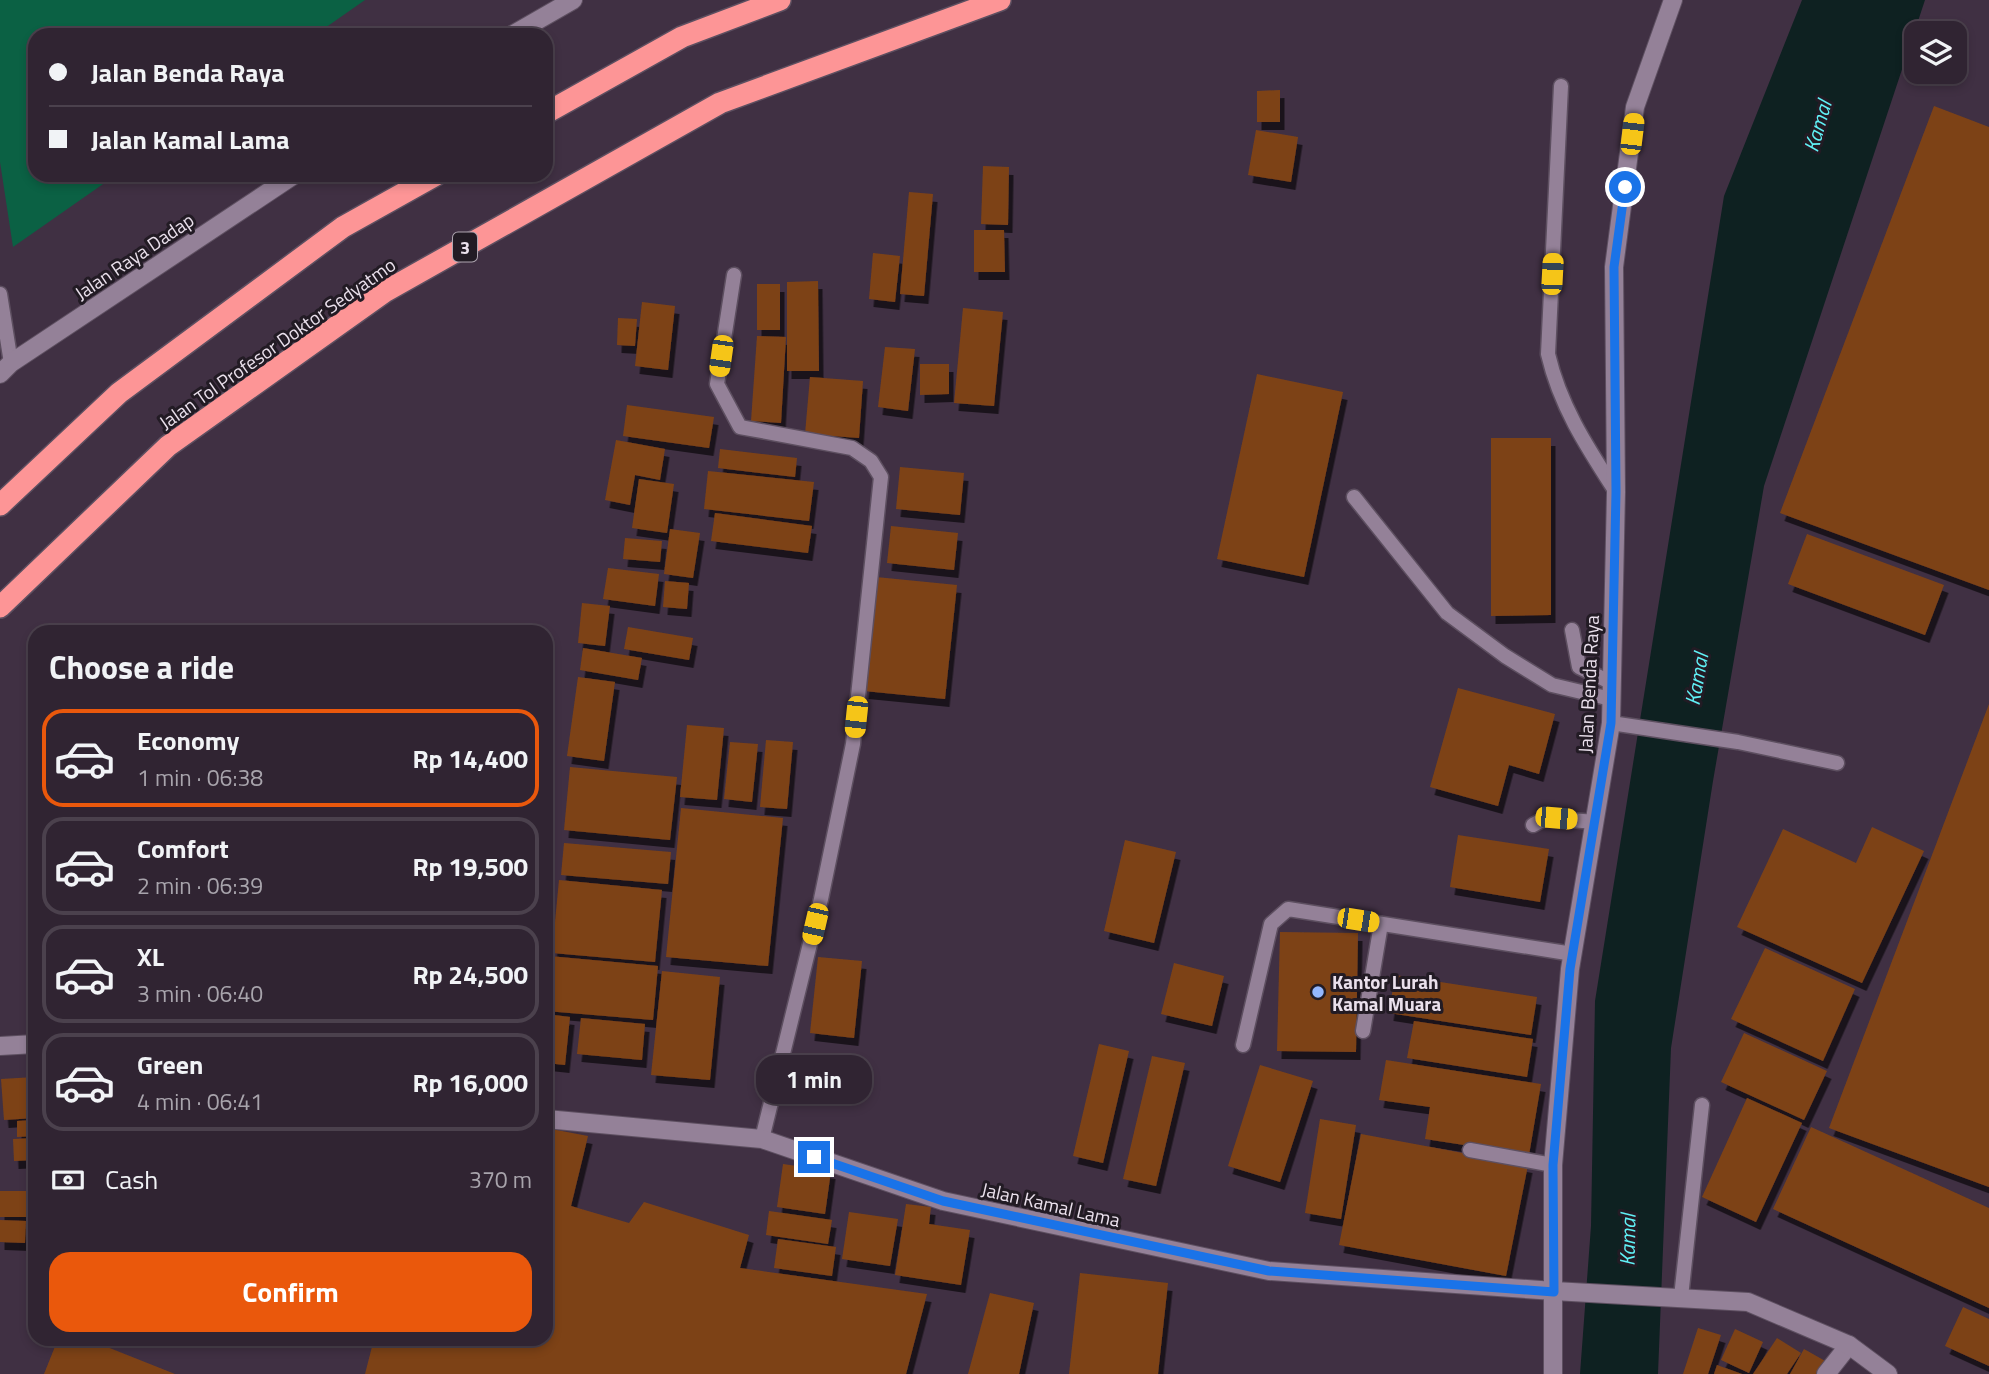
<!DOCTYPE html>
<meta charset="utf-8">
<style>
body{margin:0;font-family:"Titillium Web",sans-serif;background:#3c303e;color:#f1f3f6;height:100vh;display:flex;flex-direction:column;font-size:26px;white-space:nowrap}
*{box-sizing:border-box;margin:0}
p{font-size:23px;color:#a8a4ac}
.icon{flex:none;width:38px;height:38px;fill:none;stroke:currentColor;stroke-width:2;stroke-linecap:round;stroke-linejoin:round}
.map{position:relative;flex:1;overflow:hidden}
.drawer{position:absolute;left:28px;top:625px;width:525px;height:721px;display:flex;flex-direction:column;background:#302432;border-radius:21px;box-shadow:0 4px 10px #0003,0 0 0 2px #4b414d}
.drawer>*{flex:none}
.top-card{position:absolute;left:28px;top:28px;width:525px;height:154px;border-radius:21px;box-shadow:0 4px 10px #0003,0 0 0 2px #4b414d;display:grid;align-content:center;height:154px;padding:0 21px;background:#302432}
.fabs{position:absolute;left:1904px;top:21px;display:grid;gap:14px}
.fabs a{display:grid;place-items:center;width:63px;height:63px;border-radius:14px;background:#302432;box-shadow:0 4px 10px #0003,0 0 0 2px #4b414d;font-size:35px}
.end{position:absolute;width:32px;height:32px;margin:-16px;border:9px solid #1a73e8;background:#fff;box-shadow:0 0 0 4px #fff}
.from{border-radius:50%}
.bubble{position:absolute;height:49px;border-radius:21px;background:#302432;box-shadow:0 4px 10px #0003,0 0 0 2px #4b414d;font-size:23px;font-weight:700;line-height:49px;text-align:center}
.car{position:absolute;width:21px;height:42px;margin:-21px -10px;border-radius:9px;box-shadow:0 0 5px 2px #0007;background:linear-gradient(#f5c518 24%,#345 0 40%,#f5c518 0 76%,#345 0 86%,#f5c518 0)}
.top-card b{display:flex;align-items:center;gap:24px;height:66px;font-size:26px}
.top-card b+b{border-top:2px solid #4b414d}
.top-card i{width:18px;height:18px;background:#f1f3f6}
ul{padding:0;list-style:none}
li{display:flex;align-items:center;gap:21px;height:98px;margin:0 14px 10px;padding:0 7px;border:4px solid #4b414d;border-radius:21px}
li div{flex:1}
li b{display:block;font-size:26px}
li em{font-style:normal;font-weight:700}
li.selected{border-color:#ea580c}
li>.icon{width:63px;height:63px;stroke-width:1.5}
h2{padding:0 21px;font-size:32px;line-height:84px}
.pay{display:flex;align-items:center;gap:18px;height:77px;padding:0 21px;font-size:26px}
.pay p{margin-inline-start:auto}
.button{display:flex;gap:14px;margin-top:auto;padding:14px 21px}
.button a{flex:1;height:80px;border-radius:21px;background:#ea580c;color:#fff;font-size:28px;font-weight:700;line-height:80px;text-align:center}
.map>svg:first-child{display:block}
.green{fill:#0b6144}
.water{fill:#0e2121}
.building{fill:#7d4217;filter:url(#shadow)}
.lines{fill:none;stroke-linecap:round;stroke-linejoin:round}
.lane-casing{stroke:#5d4f60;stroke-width:17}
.street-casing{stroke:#5d4f60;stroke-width:20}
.secondary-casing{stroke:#5d4f60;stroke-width:20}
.highway-casing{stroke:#5d4f60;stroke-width:24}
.lane{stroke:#948198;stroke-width:14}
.street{stroke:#948198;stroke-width:18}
.secondary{stroke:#948198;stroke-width:18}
.highway{stroke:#fd9596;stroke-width:21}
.route{stroke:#1a73e8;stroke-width:9}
.poi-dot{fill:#94b7fd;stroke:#221b24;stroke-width:2.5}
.labels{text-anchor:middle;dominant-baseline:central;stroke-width:6;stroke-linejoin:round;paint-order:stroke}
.shield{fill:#221b24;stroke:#aea5b0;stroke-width:2}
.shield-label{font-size:18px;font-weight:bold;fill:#eae0ec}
.street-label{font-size:19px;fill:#eae0ec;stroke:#221b24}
.poi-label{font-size:19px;font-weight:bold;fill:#eae0ec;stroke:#221b24;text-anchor:start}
.water-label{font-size:21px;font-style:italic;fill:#60f1f6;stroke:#221b24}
</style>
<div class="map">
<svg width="1989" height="1374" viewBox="0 0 1989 1374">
<defs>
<filter id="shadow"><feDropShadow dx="4.5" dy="8" stdDeviation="0" flood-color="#0009"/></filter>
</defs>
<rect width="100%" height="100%" fill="#403043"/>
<path class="green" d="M 0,0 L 365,0 L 315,35 L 35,35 L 35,175 L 116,175 L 13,247 L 0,162 Z"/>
<path class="water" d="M 1802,0 L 1925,0 L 1764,486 L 1713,781 L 1671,1048 L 1658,1374 L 1580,1374 L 1591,1226 L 1595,1001 L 1724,196 Z"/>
<g class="building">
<path d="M 1280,90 L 1280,122 L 1257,122 L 1257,91 Z"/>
<path d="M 1934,106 L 1989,127 L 1989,590 L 1780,513 Z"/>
<path d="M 1256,130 L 1298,137 L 1291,182 L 1248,175 Z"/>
<path d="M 983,166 L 1009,167 L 1008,225 L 981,224 Z"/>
<path d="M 909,192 L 933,194 L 924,296 L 900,294 Z"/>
<path d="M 974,230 L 1004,230 L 1005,272 L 974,272 Z"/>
<path d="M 873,253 L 900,256 L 895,302 L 869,299 Z"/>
<path d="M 818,281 L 819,371 L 787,371 L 787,282 Z"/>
<rect x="757" y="284" width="23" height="46"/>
<path d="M 642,302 L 675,306 L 668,370 L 635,366 Z"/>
<path d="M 963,308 L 1003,312 L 994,406 L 954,403 Z"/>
<path d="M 618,318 L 637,319 L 635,346 L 617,345 Z"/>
<path d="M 757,336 L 786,337 L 781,423 L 751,421 Z"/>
<path d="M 885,347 L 915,349 L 908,411 L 878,407 Z"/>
<path d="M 920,364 L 949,364 L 949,394 L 920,395 Z"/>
<path d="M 1257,374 L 1343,392 L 1304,577 L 1217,559 Z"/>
<path d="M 810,377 L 863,381 L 859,438 L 805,434 Z"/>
<path d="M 627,405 L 714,417 L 709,448 L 623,436 Z"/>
<path d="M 1491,438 L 1551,438 L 1551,615 L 1491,616 Z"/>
<path d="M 616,440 L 665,449 L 660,480 L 635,475 L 630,505 L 605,500 Z"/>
<path d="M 720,449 L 797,458 L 795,477 L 718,468 Z"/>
<path d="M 900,467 L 964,473 L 960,515 L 896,509 Z"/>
<path d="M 708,471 L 814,482 L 809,521 L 704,509 Z"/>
<path d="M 639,479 L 674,484 L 667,533 L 632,528 Z"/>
<path d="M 715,513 L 812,526 L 808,553 L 711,541 Z"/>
<path d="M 891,526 L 958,533 L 954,570 L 887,563 Z"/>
<path d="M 670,529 L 700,533 L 693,578 L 664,574 Z"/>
<path d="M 1807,534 L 1944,585 L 1925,635 L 1788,584 Z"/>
<path d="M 625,538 L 662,541 L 660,562 L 623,559 Z"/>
<path d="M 608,568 L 659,574 L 655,606 L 603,599 Z"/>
<path d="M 876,577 L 957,585 L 945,699 L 864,691 Z"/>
<path d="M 665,581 L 689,583 L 687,609 L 663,607 Z"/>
<path d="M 582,603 L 610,606 L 605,646 L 578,643 Z"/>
<path d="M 628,627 L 693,638 L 689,660 L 624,649 Z"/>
<path d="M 583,648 L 642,658 L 638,680 L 580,670 Z"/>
<path d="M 578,677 L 615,682 L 604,761 L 567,756 Z"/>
<path d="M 1458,688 L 1555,714 L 1539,774 L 1509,765 L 1498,806 L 1430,787 Z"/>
<path d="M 1989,704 L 1989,1187 L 1829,1128 Z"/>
<path d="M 687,725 L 724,728 L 717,800 L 680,797 Z"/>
<path d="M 766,740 L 793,742 L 787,809 L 760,807 Z"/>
<path d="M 730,742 L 758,744 L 752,802 L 724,799 Z"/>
<path d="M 570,767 L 677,777 L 670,840 L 564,830 Z"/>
<path d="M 681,808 L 783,818 L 768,966 L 666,957 Z"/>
<path d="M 1872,827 L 1924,851 L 1862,983 L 1737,927 L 1783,829 L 1856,863 Z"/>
<path d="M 1458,835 L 1549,849 L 1540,902 L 1450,887 Z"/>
<path d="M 1125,840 L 1176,852 L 1154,943 L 1104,931 Z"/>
<path d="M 564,843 L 671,852 L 668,884 L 561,875 Z"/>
<path d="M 559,880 L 662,890 L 655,962 L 552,953 Z"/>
<path d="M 33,914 L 35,914 L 35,1003 L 27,1003 Z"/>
<path d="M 1280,932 L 1358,933 L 1356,1052 L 1277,1051 Z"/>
<path d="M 1765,948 L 1855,989 L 1823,1061 L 1731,1019 Z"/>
<path d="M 549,956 L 658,966 L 653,1020 L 546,1011 Z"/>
<path d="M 818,957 L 862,961 L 854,1038 L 810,1033 Z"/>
<path d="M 1174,963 L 1224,976 L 1212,1026 L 1161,1014 Z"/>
<path d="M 662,971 L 720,977 L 710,1080 L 651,1075 Z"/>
<path d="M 1395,975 L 1537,997 L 1531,1035 L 1389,1013 Z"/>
<path d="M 546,1014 L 570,1017 L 565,1065 L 546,1063 Z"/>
<path d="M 581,1018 L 645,1024 L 642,1060 L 577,1054 Z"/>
<path d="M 1414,1021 L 1533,1039 L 1527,1077 L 1407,1058 Z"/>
<path d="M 1744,1033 L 1827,1071 L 1804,1120 L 1721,1082 Z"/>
<path d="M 1099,1044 L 1129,1051 L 1103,1163 L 1073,1156 Z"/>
<path d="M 1152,1056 L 1185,1063 L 1156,1186 L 1123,1179 Z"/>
<path d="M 1386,1060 L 1541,1084 L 1529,1155 L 1425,1139 L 1430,1107 L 1379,1100 Z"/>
<path d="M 1260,1065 L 1313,1081 L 1280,1182 L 1228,1166 Z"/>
<path d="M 35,1077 L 35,1118 L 4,1120 L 1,1079 Z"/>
<path d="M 1747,1098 L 1802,1123 L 1756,1222 L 1702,1197 Z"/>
<path d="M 1320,1119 L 1356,1125 L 1341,1219 L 1305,1213 Z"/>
<path d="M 35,1120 L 35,1136 L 17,1137 L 17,1121 Z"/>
<path d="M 1811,1127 L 1989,1208 L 1989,1308 L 1773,1209 Z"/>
<path d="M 546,1128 L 588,1136 L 571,1206 L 629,1223 L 644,1202 L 749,1235 L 740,1268 L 927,1294 L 906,1374 L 365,1374 L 374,1339 L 546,1339 Z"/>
<path d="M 1361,1134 L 1528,1165 L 1506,1276 L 1339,1245 Z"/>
<path d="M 35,1138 L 35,1160 L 14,1161 L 13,1139 Z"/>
<path d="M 783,1164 L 831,1171 L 825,1214 L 777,1207 Z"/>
<rect x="0" y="1191" width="26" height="26"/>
<path d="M 906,1204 L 931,1207 L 929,1224 L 970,1230 L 961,1285 L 895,1275 Z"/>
<path d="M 769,1211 L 832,1220 L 828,1244 L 766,1235 Z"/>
<path d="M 849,1212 L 898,1219 L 890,1266 L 842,1259 Z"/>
<path d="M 0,1220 L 26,1221 L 25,1243 L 0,1242 Z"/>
<path d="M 778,1239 L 836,1247 L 832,1276 L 774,1268 Z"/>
<path d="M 1080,1273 L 1168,1283 L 1158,1374 L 1069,1374 Z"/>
<path d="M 990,1293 L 1034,1303 L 1019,1374 L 968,1374 Z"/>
<path d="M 1963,1307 L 1989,1319 L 1989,1366 L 1945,1346 Z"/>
<path d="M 1698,1328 L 1721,1335 L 1708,1374 L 1683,1374 Z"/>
<path d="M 1735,1329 L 1763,1342 L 1749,1373 L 1721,1360 Z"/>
<path d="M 1777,1338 L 1801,1353 L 1787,1374 L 1753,1374 Z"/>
<path d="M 58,1339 L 87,1339 L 175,1374 L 44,1374 Z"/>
<path d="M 1804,1349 L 1827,1362 L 1820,1374 L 1790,1374 Z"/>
<path d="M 1717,1365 L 1742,1374 L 1714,1374 Z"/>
</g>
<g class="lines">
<g class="lane-casing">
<g id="lane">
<path d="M 1561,86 L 1548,354 C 1560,406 1587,447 1616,492"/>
<path d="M 734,275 L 717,384 L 740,427 L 852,448 L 871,461 L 881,477 L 853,744 L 821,899 L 762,1139"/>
<path d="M 0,294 L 11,363"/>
<path d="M 1354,497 L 1447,613 L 1505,656 L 1552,685 L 1611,699"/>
<path d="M 1572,630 L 1579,667 L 1612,683"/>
<path d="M 1611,723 L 1738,742 L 1837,763"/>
<path d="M 1533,825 L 1546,818 L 1595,822"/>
<path d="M 1363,1031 L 1381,924"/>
<path d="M 1243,1045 L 1271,924 L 1288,909 L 1573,954"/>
<path d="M 1470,1150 L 1553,1165"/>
<path d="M 1681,1297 L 1702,1105"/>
</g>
</g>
<g class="street-casing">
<g id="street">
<path d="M 0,1046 L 35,1044"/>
<path d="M 546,1119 L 762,1139 L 943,1201 L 1269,1271 L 1554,1291"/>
<path d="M 1826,1374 L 1849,1345"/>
</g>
</g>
<g class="secondary-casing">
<g id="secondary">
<path d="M 512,35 L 573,0"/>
<path d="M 0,374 L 11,363 L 294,175"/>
<path d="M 1554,1291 L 1748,1302 L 1849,1345 L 1888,1374"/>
<path d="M 1553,1374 L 1553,1165 L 1570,969 L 1611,723 L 1616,492 L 1614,267 L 1635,107 L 1673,0"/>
</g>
</g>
<g class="highway-casing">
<g id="highway">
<path d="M 546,113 L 682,37 L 780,0"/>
<path d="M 0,505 L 119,393 L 343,227 L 436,175"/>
<path d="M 0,607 L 168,446 L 386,291 L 720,103 L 1000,0"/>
</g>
</g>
<use href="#lane" class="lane"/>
<use href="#street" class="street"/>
<use href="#secondary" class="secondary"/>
<use href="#highway" class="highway"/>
</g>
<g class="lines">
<path class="route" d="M 814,1157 L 943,1201 L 1269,1271 L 1554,1292 L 1553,1165 L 1570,969 L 1611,723 L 1616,492 L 1614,267 L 1625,187"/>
</g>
<circle class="poi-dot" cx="1318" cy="992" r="7"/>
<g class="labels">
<rect class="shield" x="453" y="232.5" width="24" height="29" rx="5"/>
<g class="shield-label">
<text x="465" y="247">3</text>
</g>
<g class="street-label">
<text transform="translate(134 256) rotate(-34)">Jalan Raya Dadap</text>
<text transform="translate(277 343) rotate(-35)">Jalan Tol Profesor Doktor Sedyatmo</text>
<text transform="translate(1588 684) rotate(-87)">Jalan Benda Raya</text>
<text transform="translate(1051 1204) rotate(13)">Jalan Kamal Lama</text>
</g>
<g class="poi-label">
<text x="1332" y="981">Kantor Lurah<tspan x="1332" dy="22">Kamal Muara</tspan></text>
</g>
<g class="water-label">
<text transform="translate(1817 126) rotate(-74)">Kamal</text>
<text transform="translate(1696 679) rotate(-80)">Kamal</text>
<text transform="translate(1627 1240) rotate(-89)">Kamal</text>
</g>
</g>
</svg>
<div class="fabs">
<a><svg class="icon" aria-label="layers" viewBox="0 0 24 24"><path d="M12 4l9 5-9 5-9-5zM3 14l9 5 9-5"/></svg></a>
</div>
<i class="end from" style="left:1625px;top:187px"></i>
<i class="end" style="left:814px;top:1157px"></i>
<div class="bubble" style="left:756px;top:1055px;width:116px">1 min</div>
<i class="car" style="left:1632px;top:134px;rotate:7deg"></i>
<i class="car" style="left:1552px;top:274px;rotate:3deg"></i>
<i class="car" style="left:721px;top:356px;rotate:188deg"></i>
<i class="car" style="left:856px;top:717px;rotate:186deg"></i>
<i class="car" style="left:1556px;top:818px;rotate:95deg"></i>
<i class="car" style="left:1358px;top:920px;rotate:99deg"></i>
<i class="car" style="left:815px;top:924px;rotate:193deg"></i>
<div class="top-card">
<b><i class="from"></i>Jalan Benda Raya</b>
<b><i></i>Jalan Kamal Lama</b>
</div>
<section class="drawer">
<h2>Choose a ride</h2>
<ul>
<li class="selected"><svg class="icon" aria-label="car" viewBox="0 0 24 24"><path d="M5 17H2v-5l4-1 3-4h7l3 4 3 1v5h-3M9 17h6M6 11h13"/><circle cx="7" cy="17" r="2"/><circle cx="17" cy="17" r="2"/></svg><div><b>Economy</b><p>1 min · 06:38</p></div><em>Rp 14,400</em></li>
<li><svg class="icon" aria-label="car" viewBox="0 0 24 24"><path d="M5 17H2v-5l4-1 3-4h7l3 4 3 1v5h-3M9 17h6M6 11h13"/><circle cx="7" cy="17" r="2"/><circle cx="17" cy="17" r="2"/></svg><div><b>Comfort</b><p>2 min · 06:39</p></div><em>Rp 19,500</em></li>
<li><svg class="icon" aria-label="car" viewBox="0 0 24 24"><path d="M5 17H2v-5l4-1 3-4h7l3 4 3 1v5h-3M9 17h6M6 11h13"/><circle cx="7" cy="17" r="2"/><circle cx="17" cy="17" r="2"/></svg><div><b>XL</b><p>3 min · 06:40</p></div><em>Rp 24,500</em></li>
<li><svg class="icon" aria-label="car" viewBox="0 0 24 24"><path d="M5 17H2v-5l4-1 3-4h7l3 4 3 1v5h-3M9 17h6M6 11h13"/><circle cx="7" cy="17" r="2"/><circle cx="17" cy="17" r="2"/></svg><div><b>Green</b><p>4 min · 06:41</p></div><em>Rp 16,000</em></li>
</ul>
<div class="pay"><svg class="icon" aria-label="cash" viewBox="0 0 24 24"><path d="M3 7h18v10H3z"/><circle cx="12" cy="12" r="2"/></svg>Cash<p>370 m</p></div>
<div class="button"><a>Confirm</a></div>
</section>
</div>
